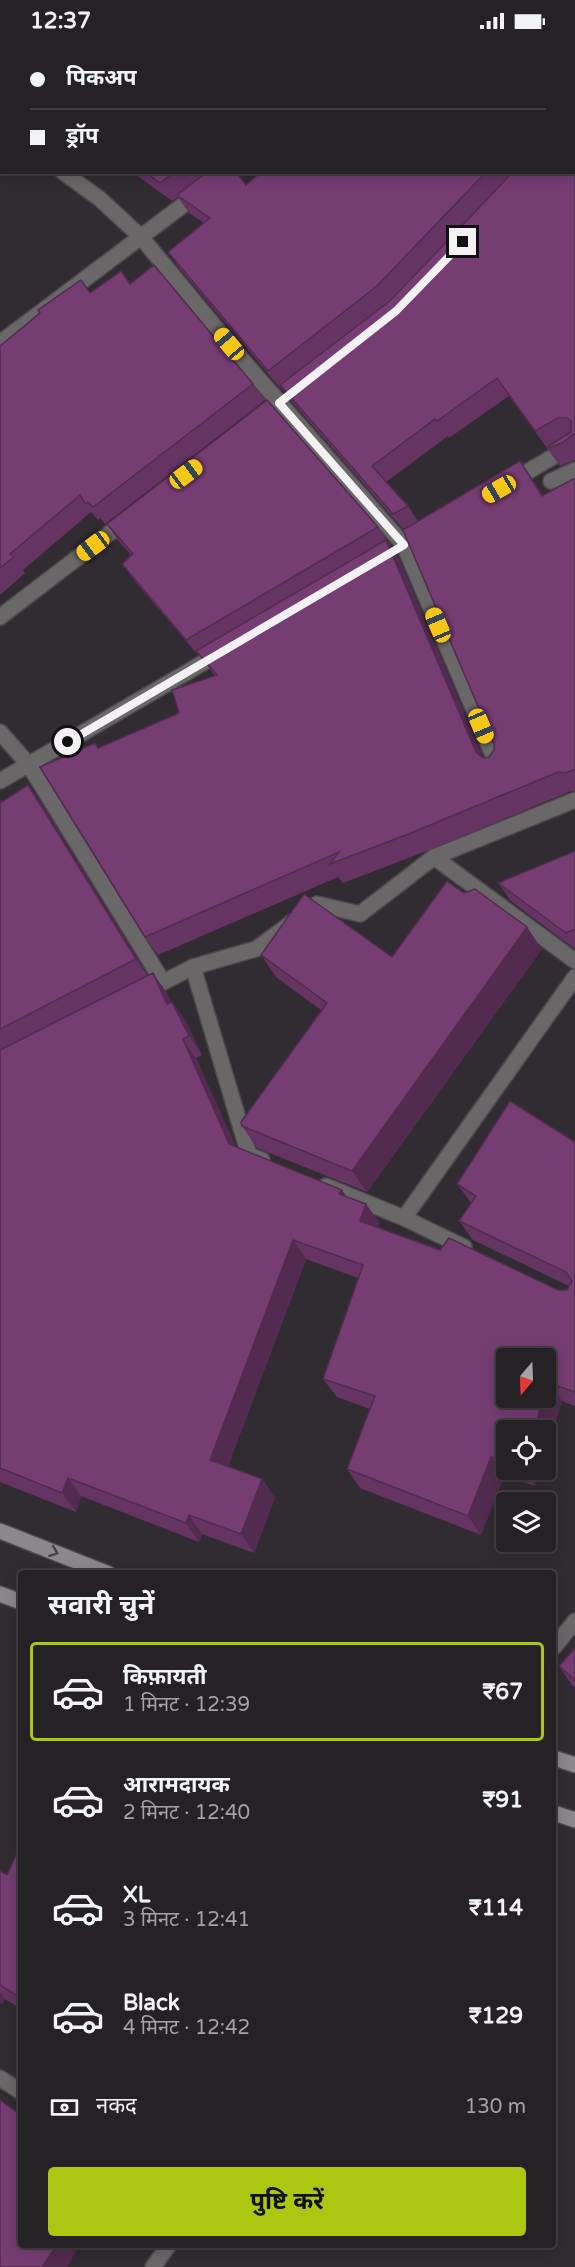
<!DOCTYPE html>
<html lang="hi">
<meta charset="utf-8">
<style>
body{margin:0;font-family:"Varela Round","Noto Sans Devanagari",sans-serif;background:#2d292d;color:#f1f3f6;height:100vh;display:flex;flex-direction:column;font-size:22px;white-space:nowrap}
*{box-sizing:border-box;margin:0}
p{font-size:20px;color:#a3a3a7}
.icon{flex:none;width:33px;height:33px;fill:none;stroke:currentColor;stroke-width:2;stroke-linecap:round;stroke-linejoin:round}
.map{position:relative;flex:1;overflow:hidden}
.sheet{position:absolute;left:18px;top:1528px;width:538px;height:678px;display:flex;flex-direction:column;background:#252125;border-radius:6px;box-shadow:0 3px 15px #0003,0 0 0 2px #423e42}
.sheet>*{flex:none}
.banner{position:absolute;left:0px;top:0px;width:576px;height:132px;box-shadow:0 3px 15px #0003,0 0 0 2px #423e42;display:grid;align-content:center;height:132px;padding:0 30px;background:#252125}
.needle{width:39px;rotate:199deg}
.tools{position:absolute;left:496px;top:1306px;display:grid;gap:12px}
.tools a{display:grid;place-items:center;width:60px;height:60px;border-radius:6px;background:#252125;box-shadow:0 3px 15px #0003,0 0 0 2px #423e42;font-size:30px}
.end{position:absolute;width:27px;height:27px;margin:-14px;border:8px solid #f4f1f4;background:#111;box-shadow:0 0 0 3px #111}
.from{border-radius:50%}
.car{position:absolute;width:18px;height:36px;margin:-18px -9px;border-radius:8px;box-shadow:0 0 4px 2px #0007;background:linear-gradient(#f5c518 24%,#345 0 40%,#f5c518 0 76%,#345 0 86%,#f5c518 0)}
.banner b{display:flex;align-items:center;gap:21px;height:57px;font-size:22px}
.banner b+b{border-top:2px solid #423e42}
.banner i{width:15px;height:15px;background:#f1f3f6}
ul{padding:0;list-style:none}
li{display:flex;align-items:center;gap:18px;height:99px;margin:0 12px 9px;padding:0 18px;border:3px solid transparent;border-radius:6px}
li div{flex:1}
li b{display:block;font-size:22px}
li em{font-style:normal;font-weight:700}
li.selected{border-color:#acc612}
li>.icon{width:54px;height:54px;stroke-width:1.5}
h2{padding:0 30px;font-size:27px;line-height:72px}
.pay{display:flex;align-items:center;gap:15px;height:66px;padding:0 30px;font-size:22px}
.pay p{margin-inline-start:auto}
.cta{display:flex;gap:12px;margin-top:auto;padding:12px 30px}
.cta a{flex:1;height:69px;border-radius:6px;background:#acc612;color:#111;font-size:24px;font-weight:700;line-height:69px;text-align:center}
.status{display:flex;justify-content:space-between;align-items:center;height:42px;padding:0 30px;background:#252125;direction:ltr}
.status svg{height:16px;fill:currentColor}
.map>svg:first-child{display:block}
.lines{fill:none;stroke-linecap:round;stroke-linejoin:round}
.minor-casing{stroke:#4c484c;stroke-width:18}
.secondary-casing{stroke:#4c484c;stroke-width:18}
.minor{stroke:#6a6769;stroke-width:15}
.secondary{stroke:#8b878b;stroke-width:15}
.wall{fill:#653463}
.shaded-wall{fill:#532b50}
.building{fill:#763d73;stroke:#532b50;stroke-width:1.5}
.oneway{stroke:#4a454a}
.route{stroke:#f4f1f4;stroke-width:8}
</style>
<div class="status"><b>12:37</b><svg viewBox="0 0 49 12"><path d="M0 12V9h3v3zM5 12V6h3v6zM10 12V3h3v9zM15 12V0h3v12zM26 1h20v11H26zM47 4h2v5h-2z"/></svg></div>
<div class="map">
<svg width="575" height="2225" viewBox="0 0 575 2225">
<rect width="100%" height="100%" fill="#312c31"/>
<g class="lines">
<g class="minor-casing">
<g id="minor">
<path d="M 343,2 L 344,0"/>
<path d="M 0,101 L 2,101"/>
<path d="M 63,130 L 100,157 L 141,195 L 244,320 L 404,503 L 498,725"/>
<path d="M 0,301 L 227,130"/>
<path d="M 551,439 L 575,428"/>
<path d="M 510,440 L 575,402"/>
<path d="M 0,575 L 128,477"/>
<path d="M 0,690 L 29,723 L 163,940"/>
<path d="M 0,739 L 220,611"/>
<path d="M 434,815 L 575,919"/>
<path d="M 193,925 L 249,1113 L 262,1118"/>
<path d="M 142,951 L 193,925 L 256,907 L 317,862 L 360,872 L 434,815 L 575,758"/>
<path d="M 326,1144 L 404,1176"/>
<path d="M 464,1205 L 404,1176 L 575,935"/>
<path d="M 554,1605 L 575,1579"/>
<path d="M 0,2036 L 21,2050"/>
<path d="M 153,2225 L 168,2204"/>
</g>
</g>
<g class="secondary-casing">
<g id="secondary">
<path d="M 0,1489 L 109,1532"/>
<path d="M 0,1552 L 21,1560"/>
<path d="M 554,1716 L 575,1723"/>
<path d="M 554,1771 L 575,1778"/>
</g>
</g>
<use href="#minor" class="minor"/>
<use href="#secondary" class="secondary"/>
</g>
<g class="wall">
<path d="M 0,0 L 258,0 L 257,2 L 2,2 L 2,56 L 0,56 Z"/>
<path d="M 575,0 L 575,418 L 560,424 L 509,354 L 449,396 L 448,394 L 386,440 L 408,464 L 418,479 L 520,419 L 543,453 L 575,436 L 575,749 L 571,749 L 424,810 L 343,841 L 338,835 L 158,913 L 145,895 L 99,706 L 179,671 L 215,634 L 198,611 L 197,612 L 133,537 L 122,522 L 132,514 L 117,497 L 107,482 L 378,485 L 399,516 L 483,716 L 489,715 L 494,708 L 494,702 L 403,487 L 293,361 L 282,345 L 280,346 L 180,227 L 168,210 L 204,181 L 189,171 L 178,155 L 172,159 L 132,130 L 236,130 L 246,143 L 261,130 L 574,130 Z"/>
<path d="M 130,242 L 253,342 L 265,358 L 105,482 L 100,476 L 98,478 L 91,470 L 23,528 L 25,531 L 0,553 L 0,304 L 90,251 Z"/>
<path d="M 28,743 L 41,761 L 148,934 L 153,931 L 166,950 L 171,960 L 172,960 L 185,978 L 202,1013 L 196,1016 L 235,1104 L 347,1155 L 380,1181 L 378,1185 L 440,1208 L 558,1248 L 567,1248 L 569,1244 L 473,1198 L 459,1179 L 471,1161 L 457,1142 L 575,1100 L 575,1364 L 562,1359 L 546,1409 L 546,1389 L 507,1389 L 507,1428 L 540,1428 L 535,1444 L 504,1434 L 481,1493 L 360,1446 L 347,1427 L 370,1367 L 337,1355 L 323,1337 L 358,1236 L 306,1217 L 228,1424 L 262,1437 L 275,1456 L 254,1511 L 202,1492 L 199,1500 L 81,1454 L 76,1470 L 0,1440 L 0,761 Z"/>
<path d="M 575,809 L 575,907 L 511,859 L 498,841 Z"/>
<path d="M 542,907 L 367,1150 L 257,1106 L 242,1084 L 321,968 L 276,935 L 261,913 L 392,915 Z"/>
<path d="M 575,1606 L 575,1645 L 572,1643 L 559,1624 Z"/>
<path d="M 21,1802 L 21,1967 L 5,1957 L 2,1962 L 0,1961 L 0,1829 L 7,1833 Z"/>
</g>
<g class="shaded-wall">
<path d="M 232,0 L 258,0 L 257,2 L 231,2 Z"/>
<path d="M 520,419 L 533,438 L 556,473 L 542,454 Z"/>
<path d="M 386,498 L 399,516 L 489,729 L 476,710 Z"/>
<path d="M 28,743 L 41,761 L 149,936 L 136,917 Z"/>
<path d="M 527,885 L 542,907 L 367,1150 L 352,1129 Z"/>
<path d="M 153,931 L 166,950 L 180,980 L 167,962 Z"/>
<path d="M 172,960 L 185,978 L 202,1013 L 189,994 Z"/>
<path d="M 183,997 L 196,1016 L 243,1120 L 229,1102 Z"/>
<path d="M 342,1148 L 355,1167 L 339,1152 Z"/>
<path d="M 366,1162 L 380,1181 L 374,1198 L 360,1179 Z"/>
<path d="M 293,1198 L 306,1217 L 223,1437 L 210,1418 Z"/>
<path d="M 549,1341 L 562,1359 L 546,1409 L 546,1389 L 533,1389 L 544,1356 L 546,1356 L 546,1350 Z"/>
<path d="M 491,1415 L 504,1434 L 481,1493 L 468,1474 Z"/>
<path d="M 523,1428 L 540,1428 L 535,1444 Z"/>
<path d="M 68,1436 L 81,1454 L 76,1470 L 62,1451 Z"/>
<path d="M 262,1437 L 275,1456 L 254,1511 L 241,1492 Z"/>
<path d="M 189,1473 L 202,1492 L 199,1500 L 186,1481 Z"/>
<path d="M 0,1950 L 5,1957 L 2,1962 L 0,1960 Z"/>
<path d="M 56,2204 L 79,2204 L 67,2225 L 42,2225 Z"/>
</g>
<g class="building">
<path d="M 0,0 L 232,0 L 231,2 L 2,2 L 2,41 L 0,41 Z"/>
<path d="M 415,0 L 448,0 L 450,2 L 413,2 Z"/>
<path d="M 506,0 L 575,0 L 575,391 L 562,401 L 548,406 L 547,405 L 571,390 L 571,379 L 567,376 L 558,376 L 535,389 L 497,336 L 437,379 L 435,377 L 372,424 L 408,464 L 393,472 L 280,343 L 391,258 L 513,130 L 574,130 L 574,2 L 505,2 Z"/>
<path d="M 145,130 L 174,130 L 160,141 Z"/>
<path d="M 207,130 L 236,130 L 246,143 L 261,130 L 486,130 L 377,244 L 268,329 L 168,210 L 210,176 L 177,153 Z"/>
<path d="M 154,223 L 253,342 L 93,465 L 88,460 L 86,462 L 80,453 L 10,512 L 14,515 L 0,526 L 0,304 L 40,271 L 38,268 L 81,238 L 90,251 L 121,229 L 130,242 Z"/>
<path d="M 267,358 L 378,485 L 186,598 L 122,522 L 133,512 L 107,482 Z"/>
<path d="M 520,419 L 542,454 L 575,436 L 575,727 L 566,731 L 558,730 L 411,791 L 330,822 L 339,810 L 145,895 L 40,725 L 95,701 L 98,706 L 179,671 L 172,648 L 217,633 L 196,609 L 386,498 L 476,710 L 483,716 L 489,715 L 494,708 L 494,702 L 403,488 Z"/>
<path d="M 28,743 L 136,917 L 0,987 L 0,761 Z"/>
<path d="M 575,809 L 575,887 L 566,891 L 498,841 Z"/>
<path d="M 447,839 L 464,851 L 475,847 L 527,885 L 352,1129 L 242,1084 L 241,1080 L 327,961 L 261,913 L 304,852 L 392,915 Z"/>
<path d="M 153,931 L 167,962 L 172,960 L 189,994 L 183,997 L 229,1102 L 342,1148 L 339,1152 L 366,1162 L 360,1179 L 440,1208 L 449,1196 L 558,1248 L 567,1248 L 572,1239 L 566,1230 L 459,1179 L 476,1154 L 457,1142 L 510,1059 L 575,1100 L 575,1350 L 549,1341 L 546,1350 L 546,1317 L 507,1317 L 507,1356 L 544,1356 L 533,1389 L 507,1389 L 507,1420 L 491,1415 L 468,1474 L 347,1427 L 375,1354 L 323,1337 L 363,1223 L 293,1198 L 210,1418 L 262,1437 L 241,1492 L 189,1473 L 186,1481 L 68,1436 L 62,1451 L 0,1426 L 0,1008 Z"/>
<path d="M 575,1606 L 575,1638 L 559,1624 Z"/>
<path d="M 21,1802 L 21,1956 L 0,1943 L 0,1829 L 7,1833 Z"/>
<path d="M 0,2058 L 21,2073 L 21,2204 L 56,2204 L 42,2225 L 0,2225 Z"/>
</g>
<defs><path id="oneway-chevron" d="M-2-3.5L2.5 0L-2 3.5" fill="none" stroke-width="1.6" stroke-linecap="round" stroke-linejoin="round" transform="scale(1.5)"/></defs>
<use class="oneway" href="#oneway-chevron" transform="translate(54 1510) rotate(21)"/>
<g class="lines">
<path class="route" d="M 68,700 L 404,503 L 279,361 L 396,269 L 463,200"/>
</g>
</svg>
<div class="tools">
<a><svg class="needle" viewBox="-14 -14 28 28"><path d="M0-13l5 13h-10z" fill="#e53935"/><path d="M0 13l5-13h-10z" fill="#a3a3a7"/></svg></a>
<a><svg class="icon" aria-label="locate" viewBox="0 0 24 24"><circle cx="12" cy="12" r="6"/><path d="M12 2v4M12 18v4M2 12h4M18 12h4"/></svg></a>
<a><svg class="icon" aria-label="layers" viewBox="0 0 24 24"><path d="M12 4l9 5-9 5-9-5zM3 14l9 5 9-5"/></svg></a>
</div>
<i class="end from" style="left:68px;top:700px"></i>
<i class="end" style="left:463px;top:200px"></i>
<i class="car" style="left:229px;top:302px;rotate:320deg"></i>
<i class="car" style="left:186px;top:432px;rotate:53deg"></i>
<i class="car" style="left:499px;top:447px;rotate:240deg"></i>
<i class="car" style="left:93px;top:504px;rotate:233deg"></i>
<i class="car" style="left:438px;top:583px;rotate:337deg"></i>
<i class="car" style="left:481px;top:684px;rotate:157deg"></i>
<div class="banner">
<b><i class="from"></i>पिकअप</b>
<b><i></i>ड्रॉप</b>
</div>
<section class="sheet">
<h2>सवारी चुनें</h2>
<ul>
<li class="selected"><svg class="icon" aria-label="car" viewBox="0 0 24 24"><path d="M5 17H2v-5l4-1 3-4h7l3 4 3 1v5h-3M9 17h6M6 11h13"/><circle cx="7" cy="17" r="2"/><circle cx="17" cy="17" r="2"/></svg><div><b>किफ़ायती</b><p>1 मिनट · 12:39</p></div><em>₹67</em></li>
<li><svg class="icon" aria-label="car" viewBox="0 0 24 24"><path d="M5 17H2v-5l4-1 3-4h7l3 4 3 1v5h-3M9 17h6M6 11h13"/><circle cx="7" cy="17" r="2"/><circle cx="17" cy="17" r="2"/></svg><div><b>आरामदायक</b><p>2 मिनट · 12:40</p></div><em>₹91</em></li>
<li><svg class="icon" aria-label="car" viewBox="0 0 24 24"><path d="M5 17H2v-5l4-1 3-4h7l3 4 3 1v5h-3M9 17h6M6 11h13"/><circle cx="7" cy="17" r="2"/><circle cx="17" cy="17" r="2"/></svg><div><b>XL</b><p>3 मिनट · 12:41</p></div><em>₹114</em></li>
<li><svg class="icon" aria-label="car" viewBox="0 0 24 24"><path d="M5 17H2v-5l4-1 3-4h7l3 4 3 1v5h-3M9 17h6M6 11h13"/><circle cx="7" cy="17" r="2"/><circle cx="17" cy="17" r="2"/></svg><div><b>Black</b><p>4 मिनट · 12:42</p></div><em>₹129</em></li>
</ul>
<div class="pay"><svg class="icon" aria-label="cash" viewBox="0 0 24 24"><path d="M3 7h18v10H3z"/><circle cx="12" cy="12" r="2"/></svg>नकद<p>130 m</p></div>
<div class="cta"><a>पुष्टि करें</a></div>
</section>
</div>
